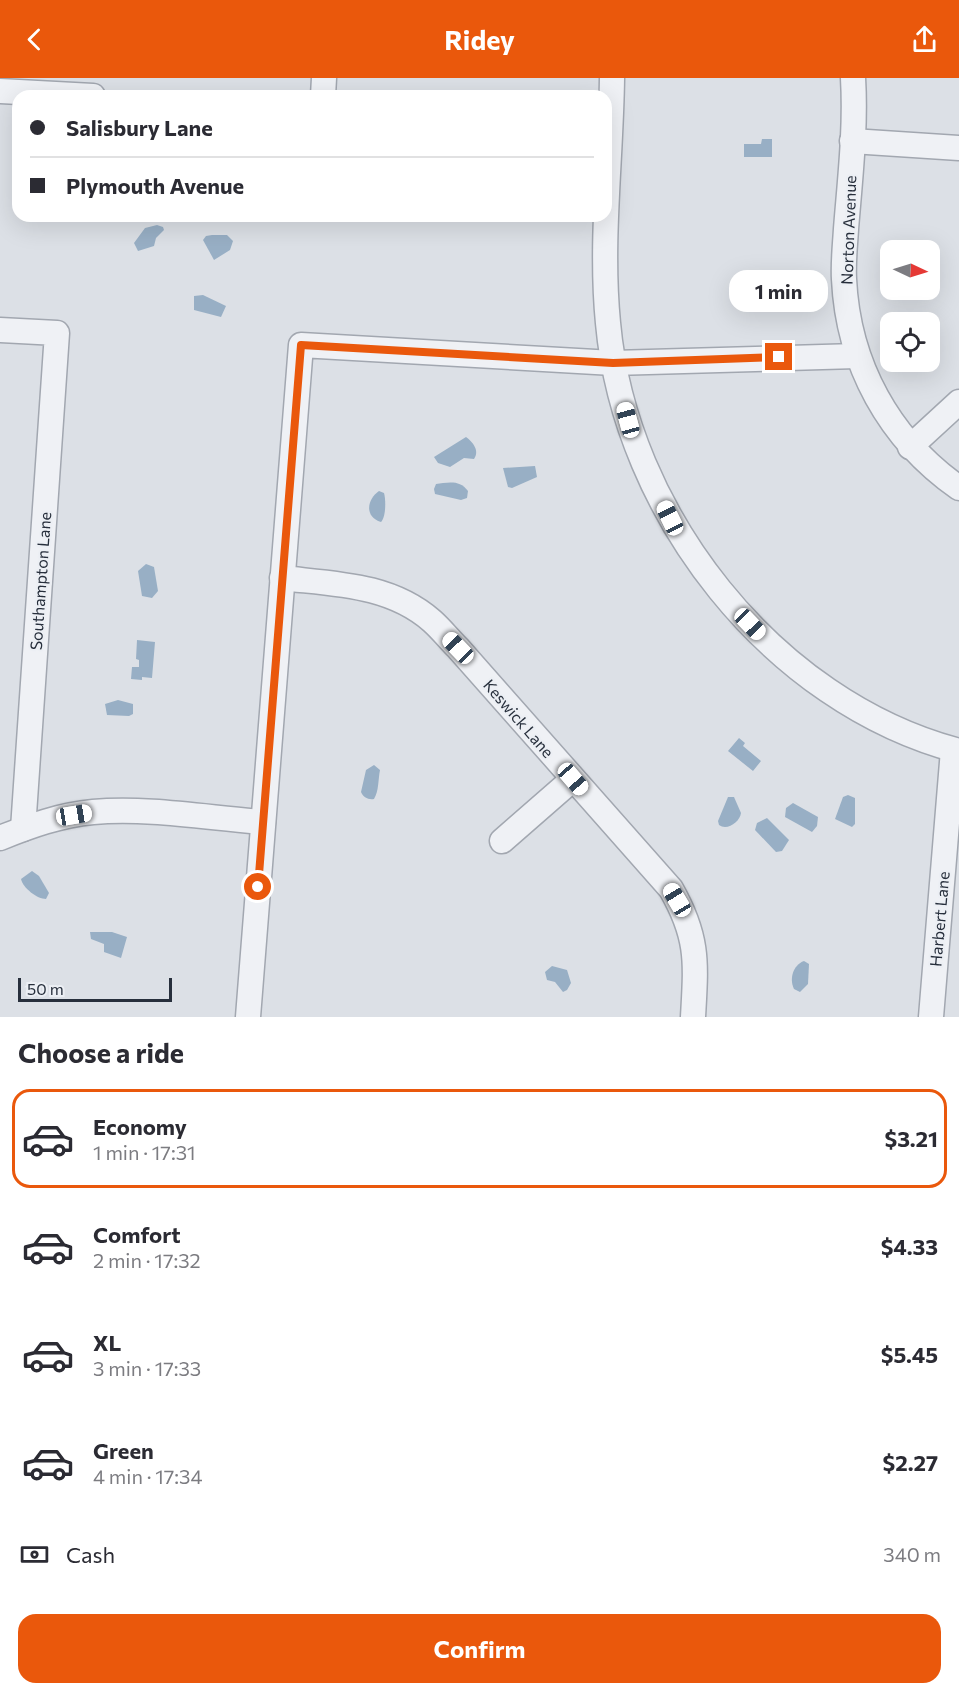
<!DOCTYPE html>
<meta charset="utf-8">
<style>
body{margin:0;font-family:Commissioner,sans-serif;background:#f2f2f3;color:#2b2b33;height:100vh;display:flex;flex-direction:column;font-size:22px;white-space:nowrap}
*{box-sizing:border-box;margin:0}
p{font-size:20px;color:#7c7c81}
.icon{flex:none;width:33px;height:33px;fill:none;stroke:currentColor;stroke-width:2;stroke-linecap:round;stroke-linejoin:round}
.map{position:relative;height:939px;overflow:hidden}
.sheet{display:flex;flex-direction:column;background:#fff;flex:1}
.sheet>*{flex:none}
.hud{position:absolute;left:12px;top:12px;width:600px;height:132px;border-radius:18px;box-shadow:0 6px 24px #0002;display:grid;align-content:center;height:132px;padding:0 18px;background:#fff}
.needle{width:39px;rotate:94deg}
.fabs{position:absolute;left:880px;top:162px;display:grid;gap:12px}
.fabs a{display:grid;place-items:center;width:60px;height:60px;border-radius:12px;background:#fff;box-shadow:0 6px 24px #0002;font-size:30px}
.scale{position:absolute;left:18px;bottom:15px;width:154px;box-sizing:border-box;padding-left:6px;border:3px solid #272f3c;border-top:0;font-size:16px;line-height:21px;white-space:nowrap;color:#272f3c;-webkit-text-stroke:4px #eceff4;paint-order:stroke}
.end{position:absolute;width:27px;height:27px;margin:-14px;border:8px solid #ea580c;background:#fff;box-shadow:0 0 0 3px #fff}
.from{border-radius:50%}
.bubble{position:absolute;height:42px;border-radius:18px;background:#fff;box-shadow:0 6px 24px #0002;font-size:20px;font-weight:700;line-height:42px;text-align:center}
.car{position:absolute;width:18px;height:36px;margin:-18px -9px;border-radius:8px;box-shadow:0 0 4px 2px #0007;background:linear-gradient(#fff 24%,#345 0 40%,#fff 0 76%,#345 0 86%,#fff 0)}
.hud b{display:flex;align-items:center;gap:21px;height:57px;font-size:22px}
.hud b+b{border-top:2px solid #e1e1e2}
.hud i{width:15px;height:15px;background:#2b2b33}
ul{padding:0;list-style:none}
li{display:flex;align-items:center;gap:18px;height:99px;margin:0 12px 9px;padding:0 6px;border:3px solid transparent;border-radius:18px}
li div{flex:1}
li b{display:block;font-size:22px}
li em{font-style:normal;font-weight:700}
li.on{border-color:#ea580c}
li>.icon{width:54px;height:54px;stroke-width:1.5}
h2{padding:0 18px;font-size:27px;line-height:72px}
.pay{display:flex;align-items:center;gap:15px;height:66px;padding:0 18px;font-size:22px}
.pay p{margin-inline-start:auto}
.primary-button{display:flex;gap:12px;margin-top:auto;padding:12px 18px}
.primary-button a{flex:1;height:69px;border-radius:18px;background:#ea580c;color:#fff;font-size:24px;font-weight:700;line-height:69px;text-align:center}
header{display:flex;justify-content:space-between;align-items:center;height:78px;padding:0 18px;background:#ea580c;color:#fff;font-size:27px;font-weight:700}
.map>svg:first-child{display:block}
.water{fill:#98afc5}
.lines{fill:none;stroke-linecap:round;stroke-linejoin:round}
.street-casing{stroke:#a2a7b0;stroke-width:27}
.street{stroke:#eff1f5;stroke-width:24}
.route{stroke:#ea580c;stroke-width:8}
.labels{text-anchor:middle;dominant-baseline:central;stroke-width:4.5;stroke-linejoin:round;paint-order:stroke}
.street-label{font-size:16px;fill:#272f3c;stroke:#eceff4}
</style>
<header><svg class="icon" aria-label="back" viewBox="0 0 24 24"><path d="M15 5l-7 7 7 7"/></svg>Ridey<svg class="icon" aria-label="share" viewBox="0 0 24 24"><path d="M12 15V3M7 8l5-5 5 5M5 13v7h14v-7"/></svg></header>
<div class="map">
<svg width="959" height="939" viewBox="0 0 959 939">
<rect width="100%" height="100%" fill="#dce0e6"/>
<g class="water">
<path d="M 762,61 L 772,61 L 772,79 L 744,79 L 744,66 L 761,66 Z"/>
<path d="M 157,147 L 163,149 L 164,152 L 156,160 L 154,168 L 138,173 L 134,165 L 145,150 Z"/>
<path d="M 212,157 L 227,157 L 233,163 L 230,172 L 214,182 L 203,162 L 206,158 Z"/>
<path d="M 203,217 L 226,228 L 221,239 L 194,232 L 194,218 Z"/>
<path d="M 466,359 C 473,364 480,373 474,381 L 464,380 L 450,389 L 438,385 L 434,379 Z"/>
<path d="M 535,388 L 537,399 L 512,410 L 508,409 L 503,390 Z"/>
<path d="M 443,405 C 454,404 461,404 468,413 L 467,420 L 461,422 L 435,416 L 434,411 L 436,406 Z"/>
<path d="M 379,413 L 384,415 C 386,422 386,439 381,444 C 364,439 367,421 379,413 Z"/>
<path d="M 146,486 L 154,489 L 158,513 L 152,520 L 142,518 L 138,493 Z"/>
<path d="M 137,562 L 155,564 L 152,600 L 142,599 L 142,602 L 131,601 L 132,589 L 139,589 L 139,582 L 136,581 Z"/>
<path d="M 118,622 L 133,626 L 133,636 L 129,638 L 107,637 L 105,626 Z"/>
<path d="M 739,660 L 745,665 L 743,668 L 761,683 L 753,693 L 728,673 Z"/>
<path d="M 374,687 L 380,692 C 378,702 379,713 374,721 C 368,722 363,719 361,714 L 366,692 Z"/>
<path d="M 848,717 L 855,720 L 855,746 L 852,749 L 835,741 L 843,719 Z"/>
<path d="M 728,719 L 734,719 L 741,735 C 740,744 727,753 719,747 L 718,743 Z"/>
<path d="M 793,725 L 818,739 L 817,748 L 812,754 L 785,739 L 786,730 Z"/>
<path d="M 767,740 L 789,762 L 782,773 L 776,774 L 755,752 L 757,745 Z"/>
<path d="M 32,793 L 39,798 L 49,815 L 46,821 C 37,821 23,810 21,801 Z"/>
<path d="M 90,854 L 112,854 L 127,859 L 121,880 L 104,874 L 104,866 L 91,861 Z"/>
<path d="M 804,883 L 809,886 L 808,906 L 800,914 L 794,911 C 789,901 793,887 804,883 Z"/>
<path d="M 552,888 L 567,892 L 571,905 L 567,912 L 563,914 L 555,904 L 547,902 L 545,894 Z"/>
</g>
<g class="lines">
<g class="street-casing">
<g id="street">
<path d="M 612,0 C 611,81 600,164 608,245 C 625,435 772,624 959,673"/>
<path d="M 853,0 C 856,50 850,101 846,151 C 845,168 843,185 844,201 C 848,286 889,361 959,410"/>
<path d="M 0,13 L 93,18"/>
<path d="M 323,18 L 324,0"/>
<path d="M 852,63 L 959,70"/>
<path d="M 0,252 L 57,255 L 23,751"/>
<path d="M 910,369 L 959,324"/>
<path d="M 282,500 C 334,506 390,506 432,543 C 441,551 449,561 458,570 L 671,811 C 699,860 696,885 693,939"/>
<path d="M 0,760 C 30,748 60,737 93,734 C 147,729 209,740 263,744"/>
<path d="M 502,763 L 573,701"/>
<path d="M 248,939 L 301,267 L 613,285 L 857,278"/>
<path d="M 931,939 L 953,672"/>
</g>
</g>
<use href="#street" class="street"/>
</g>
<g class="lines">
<path class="route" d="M 258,809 L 301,267 L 613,285 L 779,279"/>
</g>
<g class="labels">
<g class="street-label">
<text transform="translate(848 152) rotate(-88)">Norton Avenue</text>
<text transform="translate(40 503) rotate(-86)">Southampton Lane</text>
<text transform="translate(519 640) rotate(49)">Keswick Lane</text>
<text transform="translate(939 841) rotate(-85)">Harbert Lane</text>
</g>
</g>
</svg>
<div class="fabs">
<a><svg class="needle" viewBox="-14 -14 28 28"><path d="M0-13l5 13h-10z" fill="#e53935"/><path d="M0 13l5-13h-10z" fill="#7c7c81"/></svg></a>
<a><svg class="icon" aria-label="locate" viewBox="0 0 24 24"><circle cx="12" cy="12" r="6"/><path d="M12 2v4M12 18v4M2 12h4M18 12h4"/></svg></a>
</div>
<div class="scale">50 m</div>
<i class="end from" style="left:258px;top:809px"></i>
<i class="end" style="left:779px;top:279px"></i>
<div class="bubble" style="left:729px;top:192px;width:99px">1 min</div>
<i class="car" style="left:628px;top:342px;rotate:345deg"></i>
<i class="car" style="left:670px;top:440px;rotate:334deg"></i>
<i class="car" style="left:750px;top:546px;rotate:136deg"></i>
<i class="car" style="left:458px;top:570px;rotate:316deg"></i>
<i class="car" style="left:573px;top:701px;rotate:139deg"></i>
<i class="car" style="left:74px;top:737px;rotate:81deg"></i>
<i class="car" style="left:677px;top:822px;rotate:329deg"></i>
<div class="hud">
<b><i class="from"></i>Salisbury Lane</b>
<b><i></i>Plymouth Avenue</b>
</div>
</div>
<section class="sheet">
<h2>Choose a ride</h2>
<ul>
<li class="on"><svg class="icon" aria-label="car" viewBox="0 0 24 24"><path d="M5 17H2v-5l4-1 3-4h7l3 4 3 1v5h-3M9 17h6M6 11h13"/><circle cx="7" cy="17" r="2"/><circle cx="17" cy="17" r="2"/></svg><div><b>Economy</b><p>1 min · 17:31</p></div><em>$3.21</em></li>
<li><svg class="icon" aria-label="car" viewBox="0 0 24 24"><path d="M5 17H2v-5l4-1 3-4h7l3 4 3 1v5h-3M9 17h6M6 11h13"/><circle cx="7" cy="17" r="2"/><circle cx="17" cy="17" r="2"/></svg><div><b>Comfort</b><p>2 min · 17:32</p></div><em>$4.33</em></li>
<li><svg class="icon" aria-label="car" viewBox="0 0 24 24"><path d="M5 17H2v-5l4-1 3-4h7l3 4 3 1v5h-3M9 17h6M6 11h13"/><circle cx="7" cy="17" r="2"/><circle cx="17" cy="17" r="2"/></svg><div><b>XL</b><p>3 min · 17:33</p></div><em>$5.45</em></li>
<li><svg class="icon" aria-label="car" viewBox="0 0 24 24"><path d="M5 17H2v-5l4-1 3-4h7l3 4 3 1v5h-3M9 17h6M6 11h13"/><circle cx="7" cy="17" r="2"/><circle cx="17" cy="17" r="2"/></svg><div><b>Green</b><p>4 min · 17:34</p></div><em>$2.27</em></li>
</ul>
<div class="pay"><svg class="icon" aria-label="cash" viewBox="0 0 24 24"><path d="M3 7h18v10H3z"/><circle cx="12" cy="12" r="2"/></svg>Cash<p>340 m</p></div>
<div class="primary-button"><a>Confirm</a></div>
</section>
